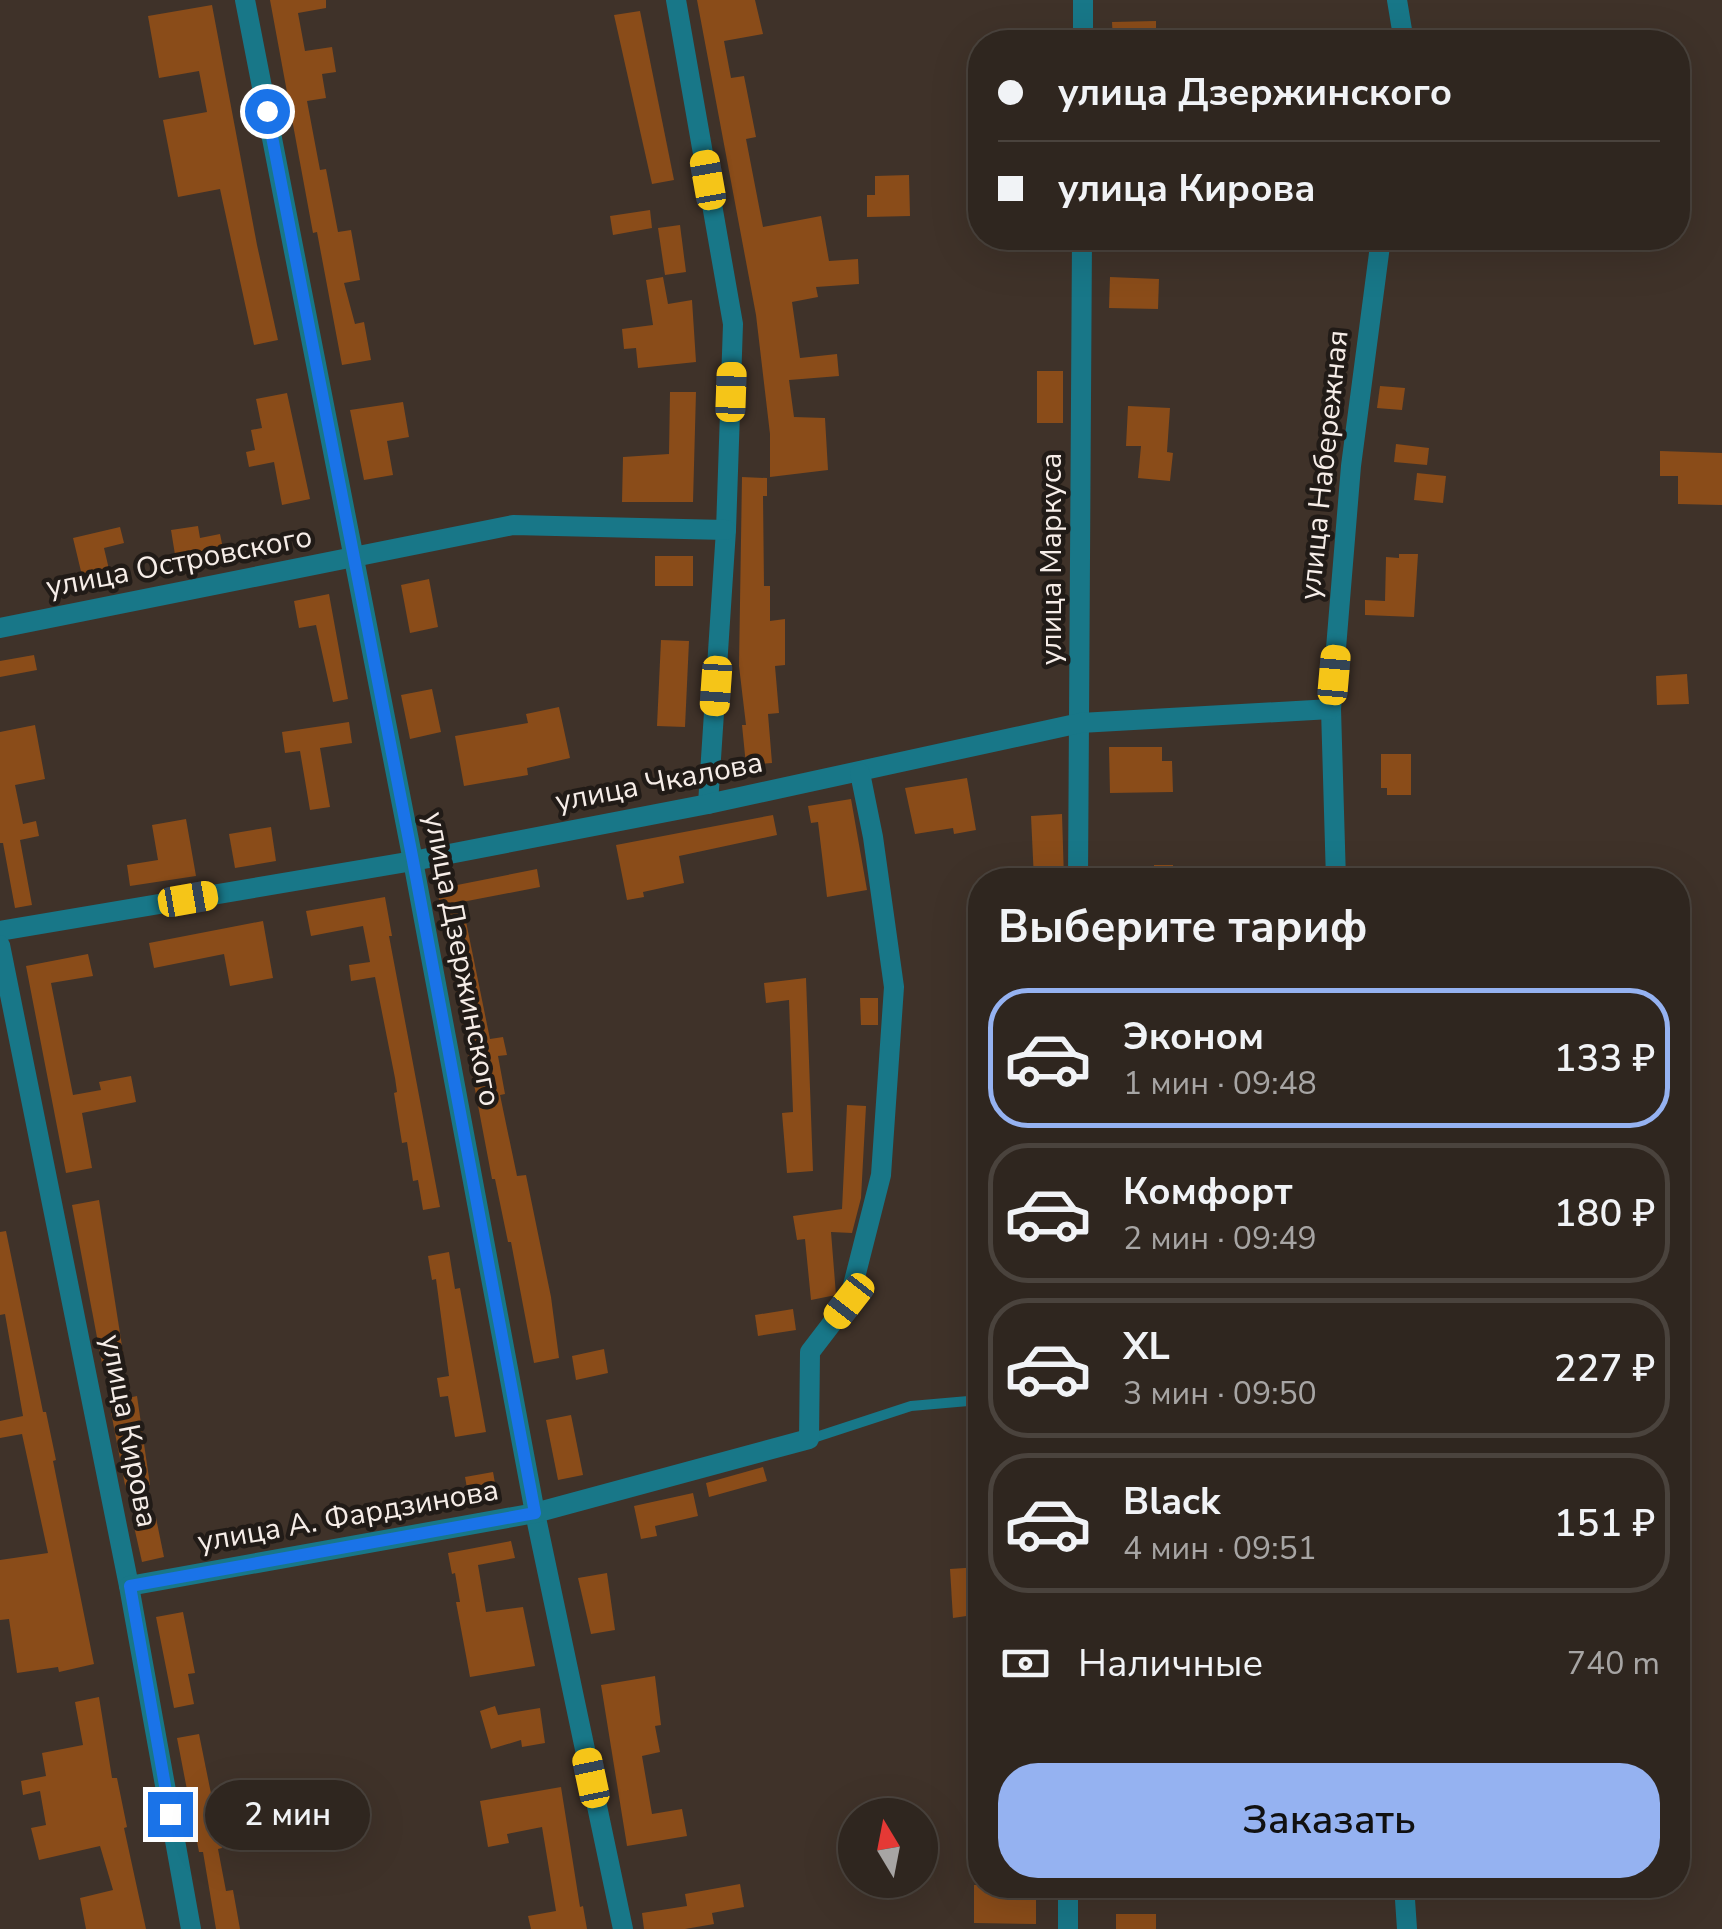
<!DOCTYPE html>
<html lang="ru">
<meta charset="utf-8">
<style>
body{margin:0;font-family:"Nunito Sans",sans-serif;background:#372e28;color:#f1f3f6;height:100vh;display:flex;flex-direction:column;font-size:38px;white-space:nowrap}
*{box-sizing:border-box;margin:0}
p{font-size:32px;color:#a7a5a4}
.icon{flex:none;width:55px;height:55px;fill:none;stroke:currentColor;stroke-width:2;stroke-linecap:round;stroke-linejoin:round}
.map{position:relative;flex:1;overflow:hidden}
.panel{position:absolute;left:968px;top:868px;width:722px;height:1030px;display:flex;flex-direction:column;background:#2f261f;border-radius:40px;box-shadow:0 10px 40px #0002,0 0 0 2px #4a433d}
.panel>*{flex:none}
.hud{position:absolute;left:968px;top:30px;width:722px;height:220px;border-radius:40px;box-shadow:0 10px 40px #0002,0 0 0 2px #4a433d;display:grid;align-content:center;height:220px;padding:0 30px;background:#2f261f}
.needle{width:65px;rotate:350deg}
.tools{position:absolute;left:838px;top:1798px;display:grid;gap:20px}
.tools a{display:grid;place-items:center;width:100px;height:100px;border-radius:50%;background:#2f261f;box-shadow:0 10px 40px #0002,0 0 0 2px #4a433d;font-size:50px}
.end{position:absolute;width:45px;height:45px;margin:-22px;border:12px solid #1a73e8;background:#fff;box-shadow:0 0 0 5px #fff}
.from{border-radius:50%}
.bubble{position:absolute;height:70px;border-radius:35px;background:#2f261f;box-shadow:0 10px 40px #0002,0 0 0 2px #4a433d;font-size:32px;font-weight:600;line-height:70px;text-align:center}
.car{position:absolute;width:30px;height:60px;margin:-30px -15px;border-radius:12px;box-shadow:0 0 8px 2px #0007;background:linear-gradient(#f5c518 24%,#345 0 40%,#f5c518 0 76%,#345 0 86%,#f5c518 0)}
.hud b{display:flex;align-items:center;gap:35px;height:95px;font-size:38px}
.hud b+b{border-top:2px solid #4a433d}
.hud i{width:25px;height:25px;background:#f1f3f6}
ul{padding:0;list-style:none}
li{display:flex;align-items:center;gap:30px;height:140px;margin:0 20px 15px;padding:0 10px;border:5px solid #4a433d;border-radius:40px}
li div{flex:1}
li b{display:block;font-size:38px}
li em{font-style:normal;font-weight:600}
li.current{border-color:#95b2f1}
li>.icon{width:90px;height:90px;stroke-width:1.5}
h2{padding:0 30px;font-size:45px;line-height:120px}
.pay{display:flex;align-items:center;gap:25px;height:110px;padding:0 30px;font-size:38px}
.pay p{margin-inline-start:auto}
.button{display:flex;gap:20px;margin-top:auto;padding:20px 30px}
.button a{flex:1;height:115px;border-radius:40px;background:#95b2f1;color:#111;font-size:40px;font-weight:600;line-height:115px;text-align:center}
.map>svg:first-child{display:block}
.building{fill:#8a4c19}
.lines{fill:none;stroke-linecap:round;stroke-linejoin:round}
.service{stroke:#187788;stroke-width:10}
.minor{stroke:#187788;stroke-width:20}
.route{stroke:#1a73e8;stroke-width:12}
.labels{text-anchor:middle;dominant-baseline:central;stroke-width:9;stroke-linejoin:round;paint-order:stroke}
.street-label{font-size:30px;fill:#f6ede8;stroke:#211b17}
</style>
<div class="map">
<svg width="1722" height="1929" viewBox="0 0 1722 1929">
<rect width="100%" height="100%" fill="#3f3229"/>
<g class="building">
<path d="M 270,0 L 326,0 L 326,8 L 298,13 L 305,51 L 332,47 L 336,72 L 322,74 L 326,98 L 307,101 L 320,170 L 326,169 L 338,232 L 351,230 L 360,280 L 344,283 L 355,324 L 364,322 L 371,360 L 342,365 L 317,232 L 313,233 Z"/>
<path d="M 697,0 L 755,0 L 763,34 L 724,41 L 731,78 L 744,76 L 756,137 L 746,139 L 763,227 L 821,216 L 829,261 L 858,259 L 859,284 L 816,287 L 818,297 L 792,302 L 800,358 L 837,354 L 839,376 L 789,380 L 794,417 L 825,418 L 828,470 L 770,477 L 770,434 L 756,315 Z"/>
<path d="M 212,5 L 257,245 L 278,340 L 254,345 L 220,189 L 178,197 L 163,120 L 207,112 L 199,71 L 159,78 L 148,16 Z"/>
<path d="M 640,11 L 674,180 L 652,184 L 614,15 Z"/>
<path d="M 1156,21 L 1156,42 L 1113,42 L 1112,22 Z"/>
<path d="M 909,175 L 910,216 L 867,217 L 867,195 L 875,195 L 875,176 Z"/>
<path d="M 650,210 L 652,228 L 613,235 L 610,216 Z"/>
<path d="M 680,225 L 686,272 L 665,275 L 658,228 Z"/>
<path d="M 663,277 L 668,304 L 692,300 L 696,362 L 638,368 L 636,348 L 624,349 L 622,329 L 653,325 L 646,280 Z"/>
<path d="M 1110,277 L 1159,279 L 1158,309 L 1109,308 Z"/>
<rect x="1037" y="371" width="26" height="52"/>
<path d="M 1380,386 L 1405,388 L 1402,410 L 1377,408 Z"/>
<path d="M 670,392 L 696,392 L 693,502 L 622,502 L 623,457 L 669,454 Z"/>
<path d="M 287,393 L 310,499 L 282,505 L 274,462 L 249,467 L 246,452 L 255,450 L 251,430 L 262,428 L 256,399 Z"/>
<path d="M 403,402 L 409,437 L 387,441 L 393,475 L 364,480 L 350,410 Z"/>
<path d="M 1128,406 L 1170,408 L 1167,452 L 1173,453 L 1170,481 L 1138,478 L 1141,446 L 1126,446 Z"/>
<path d="M 1396,444 L 1429,448 L 1427,465 L 1394,462 Z"/>
<path d="M 1660,451 L 1722,453 L 1722,505 L 1678,504 L 1678,476 L 1660,476 Z"/>
<path d="M 1417,473 L 1446,476 L 1443,503 L 1414,500 Z"/>
<path d="M 742,477 L 767,478 L 767,496 L 763,496 L 764,586 L 770,586 L 770,621 L 785,619 L 785,665 L 775,666 L 779,713 L 768,714 L 772,763 L 746,765 L 742,725 L 746,725 L 739,666 Z"/>
<path d="M 198,526 L 200,538 L 220,534 L 225,558 L 177,567 L 171,530 Z"/>
<path d="M 120,527 L 124,543 L 104,548 L 111,578 L 84,584 L 73,538 Z"/>
<path d="M 1399,554 L 1418,554 L 1414,617 L 1365,615 L 1365,600 L 1385,601 L 1386,557 L 1399,558 Z"/>
<rect x="655" y="556" width="38" height="30"/>
<path d="M 429,579 L 438,627 L 410,633 L 401,585 Z"/>
<path d="M 329,594 L 348,699 L 333,702 L 316,625 L 299,628 L 294,601 Z"/>
<path d="M 661,640 L 689,641 L 685,727 L 657,726 Z"/>
<path d="M 34,655 L 37,670 L 0,677 L 0,661 Z"/>
<path d="M 1687,674 L 1689,704 L 1657,705 L 1656,676 Z"/>
<path d="M 432,689 L 441,732 L 410,739 L 401,695 Z"/>
<path d="M 559,707 L 570,758 L 527,768 L 528,775 L 464,786 L 455,736 L 528,723 L 526,714 Z"/>
<path d="M 349,722 L 352,743 L 320,748 L 330,807 L 310,810 L 300,751 L 285,753 L 282,732 Z"/>
<path d="M 35,725 L 45,779 L 15,785 L 23,824 L 36,821 L 39,836 L 20,840 L 32,905 L 15,908 L 3,843 L 0,843 L 0,732 Z"/>
<path d="M 1109,747 L 1162,747 L 1162,761 L 1172,761 L 1173,792 L 1110,793 Z"/>
<path d="M 1381,754 L 1411,754 L 1411,795 L 1387,795 L 1387,788 L 1381,788 Z"/>
<path d="M 967,778 L 976,830 L 954,834 L 953,828 L 915,834 L 905,788 Z"/>
<path d="M 851,799 L 867,890 L 827,897 L 818,822 L 811,823 L 808,806 Z"/>
<path d="M 1062,814 L 1064,880 L 1034,880 L 1031,816 Z"/>
<path d="M 773,815 L 777,835 L 679,856 L 684,883 L 643,892 L 644,897 L 627,900 L 616,845 Z"/>
<path d="M 186,819 L 196,876 L 130,886 L 127,865 L 158,860 L 152,825 Z"/>
<path d="M 271,827 L 276,861 L 235,868 L 229,834 Z"/>
<rect x="1154" y="865" width="19" height="15"/>
<path d="M 537,869 L 540,887 L 462,902 L 490,1039 L 503,1037 L 507,1055 L 498,1056 L 505,1094 L 500,1095 L 517,1176 L 526,1175 L 551,1297 L 559,1358 L 534,1363 L 511,1242 L 508,1242 L 495,1179 L 492,1179 L 437,889 Z"/>
<path d="M 385,897 L 392,936 L 389,936 L 440,1207 L 423,1210 L 418,1180 L 413,1181 L 407,1142 L 402,1143 L 394,1093 L 397,1092 L 395,1078 L 375,977 L 351,981 L 349,965 L 370,962 L 363,926 L 311,936 L 306,911 Z"/>
<path d="M 263,921 L 273,978 L 230,986 L 224,954 L 154,968 L 149,943 Z"/>
<path d="M 88,954 L 93,976 L 51,983 L 73,1095 L 101,1090 L 99,1082 L 131,1076 L 136,1102 L 82,1113 L 92,1168 L 66,1173 L 26,966 Z"/>
<path d="M 806,978 L 813,1171 L 787,1173 L 782,1113 L 793,1112 L 789,1000 L 766,1003 L 764,983 Z"/>
<path d="M 860,998 L 878,998 L 878,1025 L 861,1025 Z"/>
<path d="M 847,1105 L 866,1106 L 861,1198 L 852,1233 L 831,1232 L 836,1295 L 811,1300 L 805,1239 L 797,1240 L 793,1216 L 842,1209 Z"/>
<path d="M 99,1200 L 125,1365 L 103,1369 L 72,1205 Z"/>
<path d="M 6,1231 L 43,1412 L 46,1412 L 56,1460 L 53,1461 L 94,1664 L 59,1672 L 58,1667 L 17,1673 L 9,1619 L 0,1620 L 0,1560 L 48,1553 L 22,1434 L 0,1438 L 0,1421 L 23,1416 L 5,1314 L 0,1315 L 0,1232 Z"/>
<path d="M 449,1252 L 455,1289 L 460,1288 L 486,1432 L 455,1437 L 448,1396 L 440,1397 L 437,1378 L 449,1376 L 436,1279 L 432,1280 L 428,1256 Z"/>
<path d="M 793,1309 L 796,1330 L 758,1336 L 755,1315 Z"/>
<path d="M 604,1349 L 608,1373 L 576,1380 L 572,1356 Z"/>
<path d="M 137,1396 L 150,1485 L 126,1490 L 109,1402 Z"/>
<path d="M 571,1415 L 583,1475 L 558,1480 L 546,1420 Z"/>
<path d="M 763,1467 L 767,1481 L 709,1497 L 706,1483 Z"/>
<path d="M 493,1472 L 497,1494 L 469,1499 L 465,1477 Z"/>
<path d="M 693,1493 L 698,1516 L 655,1526 L 657,1536 L 641,1539 L 634,1506 Z"/>
<path d="M 156,1518 L 164,1557 L 142,1562 L 133,1522 Z"/>
<path d="M 511,1541 L 515,1558 L 478,1565 L 486,1612 L 523,1607 L 535,1666 L 470,1677 L 456,1602 L 460,1602 L 455,1573 L 452,1574 L 448,1553 Z"/>
<path d="M 980,1567 L 980,1614 L 953,1618 L 950,1569 Z"/>
<path d="M 607,1573 L 615,1630 L 591,1634 L 578,1578 Z"/>
<path d="M 183,1612 L 195,1673 L 188,1674 L 194,1704 L 174,1708 L 156,1617 Z"/>
<path d="M 655,1676 L 661,1725 L 655,1726 L 660,1752 L 642,1756 L 652,1814 L 682,1809 L 687,1836 L 627,1846 L 601,1685 Z"/>
<path d="M 99,1697 L 112,1778 L 117,1778 L 127,1827 L 124,1828 L 146,1929 L 86,1929 L 80,1898 L 113,1890 L 100,1846 L 39,1860 L 31,1828 L 46,1825 L 40,1791 L 23,1795 L 21,1781 L 46,1776 L 42,1753 L 83,1745 L 75,1702 Z"/>
<path d="M 495,1706 L 498,1715 L 540,1708 L 545,1743 L 522,1747 L 521,1740 L 491,1749 L 480,1711 Z"/>
<path d="M 199,1734 L 222,1848 L 218,1849 L 226,1891 L 233,1890 L 240,1929 L 216,1929 L 203,1852 L 199,1852 L 177,1738 Z"/>
<path d="M 561,1787 L 580,1907 L 583,1906 L 587,1929 L 531,1929 L 528,1916 L 556,1911 L 542,1827 L 507,1834 L 509,1843 L 488,1847 L 480,1801 Z"/>
<path d="M 740,1884 L 744,1907 L 712,1913 L 714,1924 L 685,1929 L 644,1929 L 642,1913 L 687,1906 L 685,1894 Z"/>
<path d="M 974,1885 L 1036,1885 L 1036,1924 L 974,1923 Z"/>
<rect x="1116" y="1914" width="40" height="15"/>
</g>
<g class="lines">
<path class="service" d="M 810,1439 L 911,1406 L 980,1400"/>
<g class="minor">
<path d="M 245,0 L 413,861 L 535,1513 L 623,1929"/>
<path d="M 676,0 L 733,324 L 726,530 L 708,804"/>
<path d="M 1397,0 L 1404,42"/>
<path d="M 1083,42 L 1083,0"/>
<path d="M 0,628 L 513,525 L 726,530"/>
<path d="M 1078,880 L 1082,238"/>
<path d="M 1336,880 L 1331,709 L 1351,466 L 1381,238"/>
<path d="M 0,931 L 413,861 L 708,804 L 1080,723 L 1331,709"/>
<path d="M 0,945 L 129,1586 L 191,1929"/>
<path d="M 129,1586 L 535,1513 L 809,1439 L 810,1352 L 849,1301 L 881,1175 L 894,987 L 873,837 L 860,773"/>
<path d="M 1404,1885 L 1407,1929"/>
<path d="M 1068,1929 L 1068,1885"/>
</g>
</g>
<g class="lines">
<path class="route" d="M 170,1814 L 130,1586 L 535,1513 L 413,861 L 267,111"/>
</g>
<g class="labels">
<g class="street-label">
<text transform="translate(1324 465) rotate(-84)">улица Набережная</text>
<text transform="translate(1051 559) rotate(-90)">улица Маркуса</text>
<text transform="translate(179 562) rotate(-11)">улица Островского</text>
<text transform="translate(659 782) rotate(-11)">улица Чкалова</text>
<text transform="translate(462 959) rotate(79)">улица Дзержинского</text>
<text transform="translate(129 1431) rotate(79)">улица Кирова</text>
<text transform="translate(348 1516) rotate(-10)">улица А. Фардзинова</text>
</g>
</g>
</svg>
<div class="tools">
<a><svg class="needle" viewBox="-14 -14 28 28"><path d="M0-13l5 13h-10z" fill="#e53935"/><path d="M0 13l5-13h-10z" fill="#a7a5a4"/></svg></a>
</div>
<i class="end from" style="left:267px;top:111px"></i>
<i class="end" style="left:170px;top:1814px"></i>
<div class="bubble" style="left:205px;top:1780px;width:165px">2 мин</div>
<i class="car" style="left:708px;top:180px;rotate:350deg"></i>
<i class="car" style="left:731px;top:392px;rotate:2deg"></i>
<i class="car" style="left:1334px;top:675px;rotate:5deg"></i>
<i class="car" style="left:716px;top:686px;rotate:184deg"></i>
<i class="car" style="left:188px;top:899px;rotate:80deg"></i>
<i class="car" style="left:849px;top:1301px;rotate:218deg"></i>
<i class="car" style="left:591px;top:1778px;rotate:348deg"></i>
<div class="hud">
<b><i class="from"></i>улица Дзержинского</b>
<b><i></i>улица Кирова</b>
</div>
<section class="panel">
<h2>Выберите тариф</h2>
<ul>
<li class="current"><svg class="icon" aria-label="car" viewBox="0 0 24 24"><path d="M5 17H2v-5l4-1 3-4h7l3 4 3 1v5h-3M9 17h6M6 11h13"/><circle cx="7" cy="17" r="2"/><circle cx="17" cy="17" r="2"/></svg><div><b>Эконом</b><p>1 мин · 09:48</p></div><em>133 ₽</em></li>
<li><svg class="icon" aria-label="car" viewBox="0 0 24 24"><path d="M5 17H2v-5l4-1 3-4h7l3 4 3 1v5h-3M9 17h6M6 11h13"/><circle cx="7" cy="17" r="2"/><circle cx="17" cy="17" r="2"/></svg><div><b>Комфорт</b><p>2 мин · 09:49</p></div><em>180 ₽</em></li>
<li><svg class="icon" aria-label="car" viewBox="0 0 24 24"><path d="M5 17H2v-5l4-1 3-4h7l3 4 3 1v5h-3M9 17h6M6 11h13"/><circle cx="7" cy="17" r="2"/><circle cx="17" cy="17" r="2"/></svg><div><b>XL</b><p>3 мин · 09:50</p></div><em>227 ₽</em></li>
<li><svg class="icon" aria-label="car" viewBox="0 0 24 24"><path d="M5 17H2v-5l4-1 3-4h7l3 4 3 1v5h-3M9 17h6M6 11h13"/><circle cx="7" cy="17" r="2"/><circle cx="17" cy="17" r="2"/></svg><div><b>Black</b><p>4 мин · 09:51</p></div><em>151 ₽</em></li>
</ul>
<div class="pay"><svg class="icon" aria-label="cash" viewBox="0 0 24 24"><path d="M3 7h18v10H3z"/><circle cx="12" cy="12" r="2"/></svg>Наличные<p>740 m</p></div>
<div class="button"><a>Заказать</a></div>
</section>
</div>
